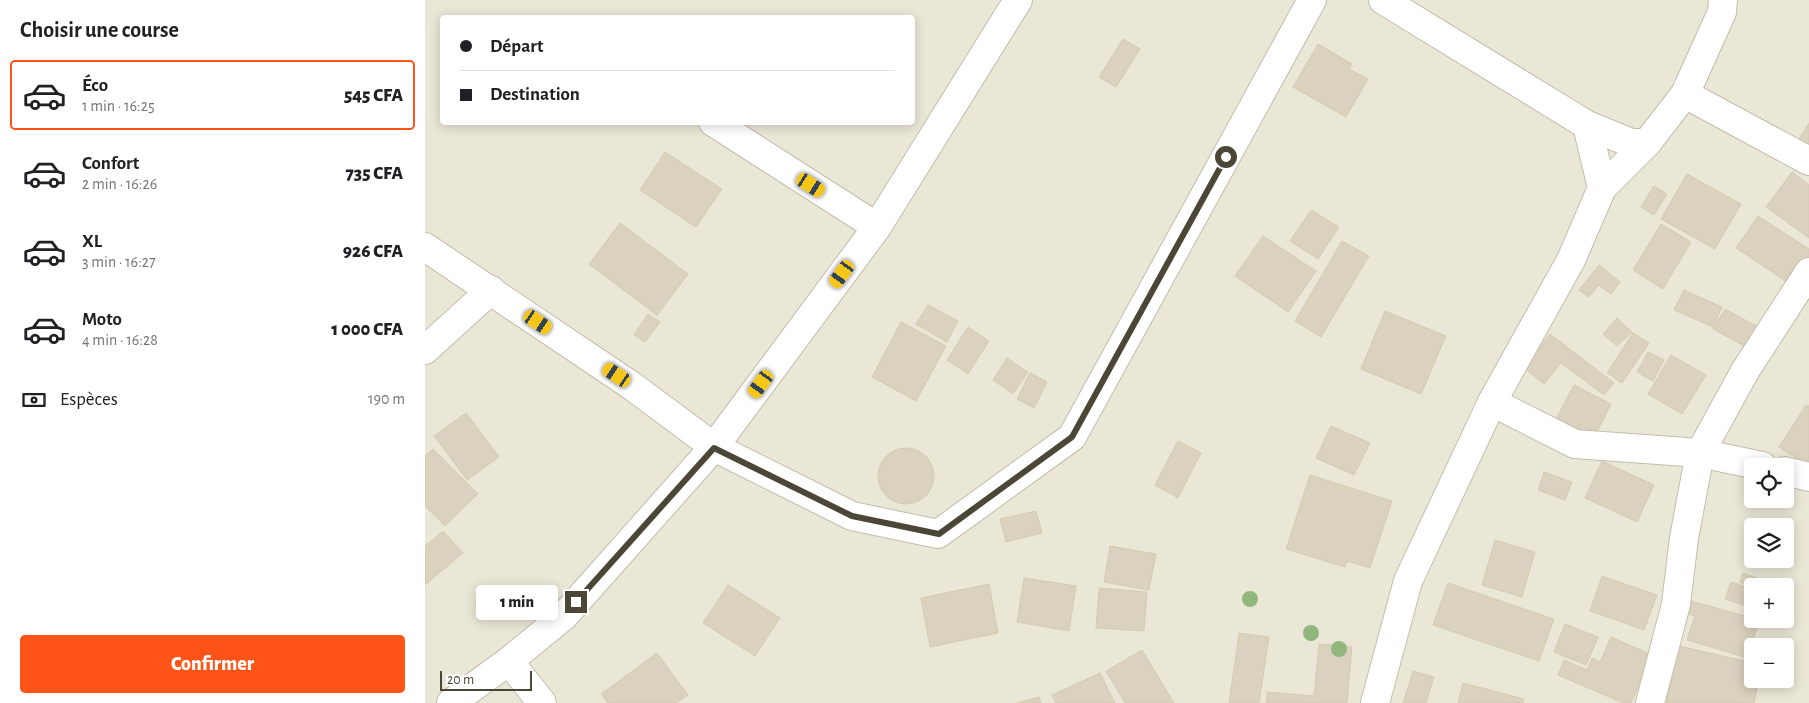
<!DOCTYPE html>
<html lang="fr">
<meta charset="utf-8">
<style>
body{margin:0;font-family:"Alegreya Sans",sans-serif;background:#f2f2f2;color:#202124;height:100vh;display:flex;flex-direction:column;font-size:19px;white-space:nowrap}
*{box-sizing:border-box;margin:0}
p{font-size:16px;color:#757577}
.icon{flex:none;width:28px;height:28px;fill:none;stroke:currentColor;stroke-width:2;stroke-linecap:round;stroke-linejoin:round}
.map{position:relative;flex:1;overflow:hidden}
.sheet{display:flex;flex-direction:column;background:#fff;width:425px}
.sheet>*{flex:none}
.banner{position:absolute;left:15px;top:15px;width:475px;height:110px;border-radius:5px;box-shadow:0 2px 12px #0003;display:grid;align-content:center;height:110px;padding:0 20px;background:#fff}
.fabs{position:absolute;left:1319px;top:458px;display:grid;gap:10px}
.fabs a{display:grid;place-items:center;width:50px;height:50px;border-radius:5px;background:#fff;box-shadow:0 2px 12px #0003;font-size:25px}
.scale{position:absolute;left:15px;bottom:12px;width:92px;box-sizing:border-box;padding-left:5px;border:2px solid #4c4637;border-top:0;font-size:14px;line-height:18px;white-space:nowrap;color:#4c4637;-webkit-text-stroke:4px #fff;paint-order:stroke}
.end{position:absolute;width:22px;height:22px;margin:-11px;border:6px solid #4c4637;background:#fff;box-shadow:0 0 0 2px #fff}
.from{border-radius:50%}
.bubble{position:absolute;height:35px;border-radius:5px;background:#fff;box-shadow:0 2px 12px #0003;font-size:16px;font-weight:800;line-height:35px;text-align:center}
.car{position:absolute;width:15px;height:30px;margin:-15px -8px;border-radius:6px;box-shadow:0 0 4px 1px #0007;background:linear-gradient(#f5c518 24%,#345 0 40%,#f5c518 0 76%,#345 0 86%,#f5c518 0)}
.banner b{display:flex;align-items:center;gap:18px;height:48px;font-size:19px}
.banner b+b{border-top:1px solid #e0e0e0}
.banner i{width:12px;height:12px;background:#202124}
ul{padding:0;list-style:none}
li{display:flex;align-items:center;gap:15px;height:70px;margin:0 10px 8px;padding:0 10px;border:2px solid transparent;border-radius:5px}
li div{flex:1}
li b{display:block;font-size:19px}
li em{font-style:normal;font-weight:800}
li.active{border-color:#ff5318}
li>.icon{width:45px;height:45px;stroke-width:1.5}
h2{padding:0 20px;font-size:22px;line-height:60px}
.pay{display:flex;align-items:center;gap:12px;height:55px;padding:0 20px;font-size:19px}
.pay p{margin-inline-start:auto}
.cta{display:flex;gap:10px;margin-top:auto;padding:10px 20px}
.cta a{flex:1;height:58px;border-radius:5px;background:#ff5318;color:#fff;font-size:20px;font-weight:800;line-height:58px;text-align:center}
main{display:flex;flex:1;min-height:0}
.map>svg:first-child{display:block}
.residential{fill:#ebe7d7;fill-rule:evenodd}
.building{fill:#dad1be;stroke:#d5cbb0}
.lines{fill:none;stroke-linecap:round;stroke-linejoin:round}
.street-casing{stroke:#c3bdab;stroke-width:30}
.street{stroke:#fff;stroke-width:28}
.tree{fill:#90b77c}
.route{stroke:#4c4637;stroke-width:6}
</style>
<main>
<section class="sheet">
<h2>Choisir une course</h2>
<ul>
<li class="active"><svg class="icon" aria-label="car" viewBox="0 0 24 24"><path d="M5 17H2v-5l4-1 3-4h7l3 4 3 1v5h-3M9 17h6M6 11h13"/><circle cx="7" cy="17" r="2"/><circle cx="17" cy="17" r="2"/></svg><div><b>Éco</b><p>1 min · 16:25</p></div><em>545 CFA</em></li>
<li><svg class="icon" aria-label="car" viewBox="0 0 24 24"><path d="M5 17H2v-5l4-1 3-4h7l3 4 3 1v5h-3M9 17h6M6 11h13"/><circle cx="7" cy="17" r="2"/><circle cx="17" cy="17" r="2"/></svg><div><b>Confort</b><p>2 min · 16:26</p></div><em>735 CFA</em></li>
<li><svg class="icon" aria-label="car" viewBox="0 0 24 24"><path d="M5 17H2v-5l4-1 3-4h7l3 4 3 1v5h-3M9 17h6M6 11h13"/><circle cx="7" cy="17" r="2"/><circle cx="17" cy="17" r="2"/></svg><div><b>XL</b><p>3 min · 16:27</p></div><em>926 CFA</em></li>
<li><svg class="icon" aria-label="car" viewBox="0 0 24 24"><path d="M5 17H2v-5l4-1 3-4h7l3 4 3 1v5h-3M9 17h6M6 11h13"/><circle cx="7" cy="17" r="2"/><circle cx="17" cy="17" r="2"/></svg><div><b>Moto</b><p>4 min · 16:28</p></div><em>1 000 CFA</em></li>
</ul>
<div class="pay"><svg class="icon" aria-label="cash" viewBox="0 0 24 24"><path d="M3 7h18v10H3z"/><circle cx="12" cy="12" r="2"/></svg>Espèces<p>190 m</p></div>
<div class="cta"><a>Confirmer</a></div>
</section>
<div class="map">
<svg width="1384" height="703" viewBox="0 0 1384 703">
<rect width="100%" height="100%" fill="#f6f4ea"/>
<path class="residential" d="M 0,0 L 1384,0 L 1384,703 L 0,703 ZM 18,18 L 488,18 L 488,122 L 18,122 ZM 1328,466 L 1360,466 L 1360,499 L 1328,499 ZM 1328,526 L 1360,526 L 1360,559 L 1328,559 ZM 1328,586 L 1360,586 L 1360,619 L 1328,619 ZM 1328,646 L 1360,646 L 1360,679 L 1328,679 Z"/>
<g class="building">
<path d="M 698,39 L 715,49 L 691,87 L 674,77 Z"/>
<path d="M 893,44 L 927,64 L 924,69 L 943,79 L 921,117 L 868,87 Z"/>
<path d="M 1384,123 L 1384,152 L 1371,144 Z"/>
<path d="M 240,152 L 297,189 L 271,227 L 215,190 Z"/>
<path d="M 1367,172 L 1384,185 L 1384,238 L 1341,207 Z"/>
<path d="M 1262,174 L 1316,204 L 1290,249 L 1236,219 Z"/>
<path d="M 1229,186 L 1242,194 L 1229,215 L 1216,207 Z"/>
<path d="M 886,210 L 914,227 L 893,259 L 865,241 Z"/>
<path d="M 1333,216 L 1384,249 L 1384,262 L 1368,286 L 1311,248 Z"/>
<path d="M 195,223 L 263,274 L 232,315 L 164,264 Z"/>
<path d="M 1236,224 L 1266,242 L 1238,289 L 1208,270 Z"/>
<path d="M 838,236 L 891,271 L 863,312 L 810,276 Z"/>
<path d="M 917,241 L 944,256 L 896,337 L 870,321 Z"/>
<path d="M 1174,265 L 1195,282 L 1186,294 L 1174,285 L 1164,297 L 1154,290 Z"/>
<path d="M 1259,290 L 1297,307 L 1288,327 L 1249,310 Z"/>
<path d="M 503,305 L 533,321 L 522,342 L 491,324 Z"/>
<path d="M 1300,309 L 1333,327 L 1321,347 L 1288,329 Z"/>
<path d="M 960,311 L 1021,336 L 996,394 L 936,369 Z"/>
<path d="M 223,314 L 235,322 L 220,342 L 209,335 Z"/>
<path d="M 1192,318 L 1207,332 L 1192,346 L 1178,334 Z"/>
<path d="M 476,322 L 521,346 L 491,401 L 447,377 Z"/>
<path d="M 543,327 L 564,341 L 543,374 L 522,360 Z"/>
<path d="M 1208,333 L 1224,343 L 1197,383 L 1182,373 Z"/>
<path d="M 1125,334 L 1189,383 L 1179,395 L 1136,363 L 1119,384 L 1099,368 Z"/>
<path d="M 1223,352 L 1239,360 L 1228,381 L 1212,372 Z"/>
<path d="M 1246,355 L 1281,375 L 1257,414 L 1223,394 Z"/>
<path d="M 582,358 L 603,372 L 588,394 L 568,380 Z"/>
<path d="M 605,373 L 622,382 L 609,408 L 592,399 Z"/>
<path d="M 1149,385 L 1186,404 L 1168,440 L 1130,421 Z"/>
<path d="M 1381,405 L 1384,406 L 1384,466 L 1354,447 Z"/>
<path d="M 41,413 L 74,457 L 42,480 L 9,436 Z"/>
<path d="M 906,426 L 945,443 L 929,475 L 891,458 Z"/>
<path d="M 753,441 L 776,453 L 753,498 L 730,485 Z"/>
<circle cx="481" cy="476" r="28"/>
<path d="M 8,449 L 53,494 L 20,526 L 0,506 L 0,456 Z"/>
<path d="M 1177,461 L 1229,485 L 1212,522 L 1160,498 Z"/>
<path d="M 1119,472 L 1147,482 L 1140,500 L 1113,490 Z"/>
<path d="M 885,475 L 967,501 L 945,568 L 922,561 L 920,567 L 861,549 Z"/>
<path d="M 611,511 L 617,533 L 581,542 L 575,519 Z"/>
<path d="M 18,531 L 38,553 L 0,585 L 0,546 Z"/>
<path d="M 1070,540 L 1110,552 L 1097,597 L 1057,585 Z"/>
<path d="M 685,546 L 731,554 L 724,590 L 679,582 Z"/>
<path d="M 1318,573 L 1345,583 L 1343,586 L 1328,587 L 1315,582 Z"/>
<path d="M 1177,576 L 1232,595 L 1219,630 L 1165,611 Z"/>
<path d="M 599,578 L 651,586 L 644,631 L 592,622 Z"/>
<path d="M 1306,582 L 1328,589 L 1328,608 L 1300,599 Z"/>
<path d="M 1023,583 L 1129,619 L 1114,661 L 1008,625 Z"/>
<path d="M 564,584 L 573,633 L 505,647 L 496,598 Z"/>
<path d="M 303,585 L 355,618 L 330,656 L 278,623 Z"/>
<path d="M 674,588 L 722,592 L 719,631 L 671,628 Z"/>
<path d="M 1263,600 L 1334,620 L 1323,658 L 1262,640 L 1270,616 L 1259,613 Z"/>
<path d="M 1140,624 L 1173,637 L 1161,665 L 1129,652 Z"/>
<path d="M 814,633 L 844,637 L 834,703 L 804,703 Z"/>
<path d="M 1186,637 L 1227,655 L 1206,703 L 1198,703 L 1133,675 L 1139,660 L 1162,670 L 1167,658 L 1175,662 Z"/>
<path d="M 894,644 L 927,647 L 922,703 L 841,703 L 842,692 L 889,696 Z"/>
<path d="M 1254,646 L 1328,663 L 1328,679 L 1334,679 L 1329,703 L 1241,703 Z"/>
<path d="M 717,650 L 749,703 L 700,703 L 681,671 Z"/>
<path d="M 232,653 L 263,695 L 251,703 L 183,703 L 176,694 Z"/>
<path d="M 988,671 L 1009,677 L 1001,703 L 978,703 Z"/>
<path d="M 675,673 L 690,703 L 631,703 L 627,695 Z"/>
<path d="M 1038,683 L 1099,699 L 1098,703 L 1033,703 Z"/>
<path d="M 614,697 L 616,703 L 592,703 Z"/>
</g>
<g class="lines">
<g class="street-casing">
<g id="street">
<path d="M 958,0 L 1162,125 L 1206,143 L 1222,143"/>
<path d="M 1260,94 L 1384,161"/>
<path d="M 288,122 L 452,227"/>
<path d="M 1162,125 L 1177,188"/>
<path d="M 0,247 L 207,386 L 289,447 L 427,516 L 513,534 L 647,437 L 887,0"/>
<path d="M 0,350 L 66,290"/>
<path d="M 1067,402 L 1150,444 L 1275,453 L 1337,466"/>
<path d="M 1360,471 L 1384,477"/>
<path d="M 84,661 L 117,703"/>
<path d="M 26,703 L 84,661 L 139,616 L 289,447 L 452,227 L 593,0"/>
<path d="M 950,703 L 983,581 L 1067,402 L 1146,260 L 1177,188 L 1222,143 L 1260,94 L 1297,12 L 1298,0"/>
<path d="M 1225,703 L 1251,604 L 1259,538 L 1275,453 L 1320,371 L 1384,272"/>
</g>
</g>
<use href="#street" class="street"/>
</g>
<g class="tree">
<circle cx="825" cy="599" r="8"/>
<circle cx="886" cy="633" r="8"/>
<circle cx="914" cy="649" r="8"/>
</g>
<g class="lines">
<path class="route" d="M 151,602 L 289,448 L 427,516 L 514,534 L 647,437 L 801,157"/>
</g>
</svg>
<div class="fabs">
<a><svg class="icon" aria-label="locate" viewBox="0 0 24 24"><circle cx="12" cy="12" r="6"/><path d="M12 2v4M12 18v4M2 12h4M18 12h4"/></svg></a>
<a><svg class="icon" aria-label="layers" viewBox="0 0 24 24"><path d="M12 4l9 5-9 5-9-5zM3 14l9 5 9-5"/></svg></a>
<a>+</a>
<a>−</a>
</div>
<div class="scale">20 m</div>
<i class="end from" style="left:801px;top:157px"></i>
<i class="end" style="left:151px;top:602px"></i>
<div class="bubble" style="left:51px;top:585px;width:82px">1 min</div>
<i class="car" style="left:386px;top:185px;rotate:122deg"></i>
<i class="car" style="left:417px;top:274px;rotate:216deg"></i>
<i class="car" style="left:113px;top:322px;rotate:124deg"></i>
<i class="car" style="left:192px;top:375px;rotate:304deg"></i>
<i class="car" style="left:336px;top:384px;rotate:216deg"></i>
<div class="banner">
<b><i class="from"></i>Départ</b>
<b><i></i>Destination</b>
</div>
</div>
</main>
